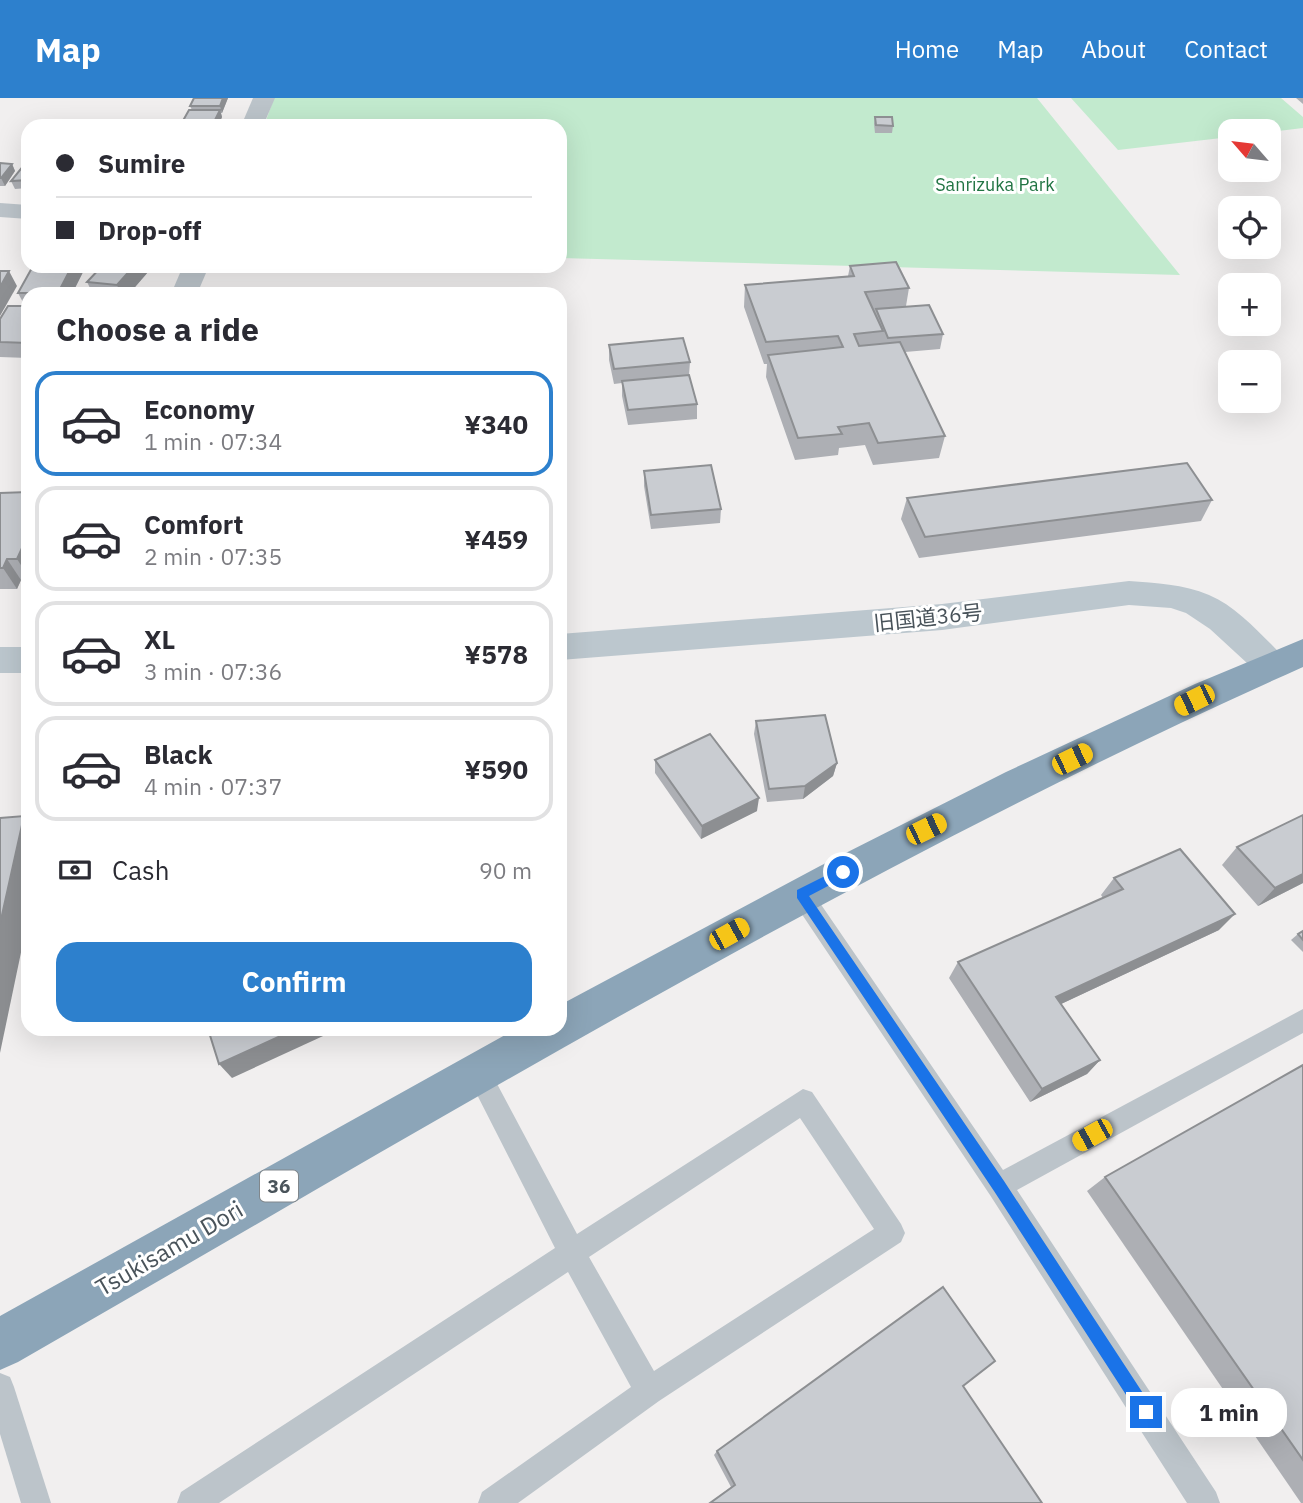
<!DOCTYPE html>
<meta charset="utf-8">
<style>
body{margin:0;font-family:"IBM Plex Sans","Noto Sans JP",sans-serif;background:#f2f2f3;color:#2b2b33;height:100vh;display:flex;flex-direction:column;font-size:26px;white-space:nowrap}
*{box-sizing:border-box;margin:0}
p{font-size:23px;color:#7c7c81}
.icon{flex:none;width:38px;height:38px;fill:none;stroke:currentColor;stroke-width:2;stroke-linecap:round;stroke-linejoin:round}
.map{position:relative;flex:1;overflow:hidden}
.drawer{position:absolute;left:21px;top:189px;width:546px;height:749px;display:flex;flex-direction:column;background:#fff;border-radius:21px;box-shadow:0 7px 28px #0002}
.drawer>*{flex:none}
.top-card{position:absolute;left:21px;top:21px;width:546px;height:154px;border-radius:21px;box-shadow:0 7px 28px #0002;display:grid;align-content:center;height:154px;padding:0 35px;background:#fff}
.needle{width:46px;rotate:298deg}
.buttons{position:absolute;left:1218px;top:21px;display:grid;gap:14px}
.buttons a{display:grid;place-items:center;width:63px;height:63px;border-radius:14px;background:#fff;box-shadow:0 7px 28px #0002;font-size:35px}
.end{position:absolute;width:32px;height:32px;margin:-16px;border:9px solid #1a73e8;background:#fff;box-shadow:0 0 0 4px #fff}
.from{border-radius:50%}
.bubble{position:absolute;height:49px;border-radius:21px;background:#fff;box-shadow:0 7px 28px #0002;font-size:23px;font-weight:800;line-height:49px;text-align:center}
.car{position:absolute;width:21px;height:42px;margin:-21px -10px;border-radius:9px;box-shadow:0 0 5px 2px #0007;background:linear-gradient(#f5c518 24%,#345 0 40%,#f5c518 0 76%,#345 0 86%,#f5c518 0)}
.top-card b{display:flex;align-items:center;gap:24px;height:66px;font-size:26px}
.top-card b+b{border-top:2px solid #e1e1e2}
.top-card i{width:18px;height:18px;background:#2b2b33}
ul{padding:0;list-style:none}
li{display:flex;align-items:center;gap:21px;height:105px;margin:0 14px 10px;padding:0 21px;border:4px solid #e1e1e2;border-radius:21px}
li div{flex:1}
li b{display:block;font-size:26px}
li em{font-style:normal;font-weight:800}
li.current{border-color:#2d80cd}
li>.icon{width:63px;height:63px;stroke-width:1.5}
h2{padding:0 35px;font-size:32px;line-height:84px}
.pay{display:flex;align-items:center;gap:18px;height:77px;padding:0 35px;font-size:26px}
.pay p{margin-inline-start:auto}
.primary-button{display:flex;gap:14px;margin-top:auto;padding:14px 35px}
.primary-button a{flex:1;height:80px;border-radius:21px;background:#2d80cd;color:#fff;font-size:28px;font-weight:800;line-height:80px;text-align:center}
header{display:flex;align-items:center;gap:42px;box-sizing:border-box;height:98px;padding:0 35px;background:#2d80cd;color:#fff}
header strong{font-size:33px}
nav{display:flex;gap:38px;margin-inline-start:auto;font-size:24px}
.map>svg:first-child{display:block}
.green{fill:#c2eace}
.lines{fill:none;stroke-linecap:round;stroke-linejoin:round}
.lane{fill:#bcc4ca;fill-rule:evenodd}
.street{fill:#bcc4ca;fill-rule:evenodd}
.secondary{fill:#bcc7ce;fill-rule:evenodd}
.highway{fill:#8ca5b8;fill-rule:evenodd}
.wall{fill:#adafb4}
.shaded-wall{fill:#8d8f92}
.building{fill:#c9ccd1;stroke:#8d8f92;stroke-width:2}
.route{fill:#1a73e8}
.labels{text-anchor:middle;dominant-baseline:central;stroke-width:6;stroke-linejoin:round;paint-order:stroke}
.far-park-label{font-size:18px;fill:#217443;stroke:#fff}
.shield{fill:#fff;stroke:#80878c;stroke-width:2}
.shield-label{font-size:19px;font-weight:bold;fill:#49535a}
.street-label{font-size:21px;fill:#49535a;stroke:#fff}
.near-street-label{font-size:24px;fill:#49535a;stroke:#fff}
</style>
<header>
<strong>Map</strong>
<nav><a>Home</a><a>Map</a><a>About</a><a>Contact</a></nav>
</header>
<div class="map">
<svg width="1303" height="1405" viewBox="0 0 1303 1405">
<rect width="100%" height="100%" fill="#f1efef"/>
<g class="green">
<path d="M 274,0 L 1037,0 L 1180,177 L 560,160 L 560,28 L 264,28 Z"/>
<path d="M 1071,0 L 1281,0 L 1303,19 L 1303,30 L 1269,34 L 1230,33 L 1230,39 L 1118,52 Z"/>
</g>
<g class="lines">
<g class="lane">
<path d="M 801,786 L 809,789 L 1003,1072 L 1303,911 L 1303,935 L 1017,1092 L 1216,1394 L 1220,1405 L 1187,1405 L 990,1097 L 793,803 L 790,796 L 793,789 Z"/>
<path d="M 478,963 L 487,967 L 577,1136 L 803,991 L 812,994 L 901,1126 L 905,1135 L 901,1144 L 659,1303 L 518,1405 L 478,1405 L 482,1394 L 631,1289 L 568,1174 L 219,1405 L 177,1405 L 181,1394 L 555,1150 L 466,975 L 469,967 ZM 800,1020 L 874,1131 L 654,1273 L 589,1159 Z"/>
<path d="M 0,1275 L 10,1279 L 14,1289 L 51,1405 L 21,1405 L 0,1336 Z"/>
</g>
<g class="street">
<path d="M 253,0 L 275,0 L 263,28 L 241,28 Z"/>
<path d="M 0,105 L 28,107 L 28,121 L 0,119 Z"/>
<path d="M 183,168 L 209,168 L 197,196 L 171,196 Z"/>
</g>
<g class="secondary">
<path d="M 1129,483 C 1156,485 1183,486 1209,497 C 1238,509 1262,538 1284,559 L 1290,568 L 1284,577 L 1272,581 L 1260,577 L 1210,531 L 1186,515 L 1171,510 L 1129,507 L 942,532 L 560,562 L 560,536 L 942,506 Z"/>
<rect x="0" y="549" width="28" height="26"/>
</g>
<path class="highway" d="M 1303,541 L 1303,569 C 858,767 440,1022 18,1264 L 0,1272 L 0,1218 L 516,931 L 560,931 L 560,907 L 820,768 L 1006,674 L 1195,586 Z"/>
</g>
<g class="wall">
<path d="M 194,0 L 228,0 L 222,15 L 221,15 L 222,19 L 218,28 L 180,28 L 192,12 L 190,8 Z"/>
<path d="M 1296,0 L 1303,0 L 1303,6 Z"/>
<path d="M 875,19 L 893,28 L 892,35 L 875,35 L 874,26 Z"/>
<path d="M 0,65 L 12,66 L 15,73 L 5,88 L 0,88 Z"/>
<path d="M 28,67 L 28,90 L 15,91 L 11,83 Z"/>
<path d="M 33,168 L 86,168 L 72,196 L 28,196 L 28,260 L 0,259 L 0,221 L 25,208 L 18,195 Z"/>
<path d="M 102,168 L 146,168 L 148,174 L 129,196 L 93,196 L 87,184 Z"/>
<path d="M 850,168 L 909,190 L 906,208 L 943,236 L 940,251 L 905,254 L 945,338 L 939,360 L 873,367 L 865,347 L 839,350 L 838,357 L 795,362 L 766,279 L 767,266 L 764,266 L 744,209 L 745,187 L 848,178 Z"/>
<path d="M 609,247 L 690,264 L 689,277 L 697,306 L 697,321 L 628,327 L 622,298 L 622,285 L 614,286 L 609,262 Z"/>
<path d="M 644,373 L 721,411 L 720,425 L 651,431 L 644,388 Z"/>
<path d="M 28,394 L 28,482 L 21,482 L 17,491 L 0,491 L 0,395 Z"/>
<path d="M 907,400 L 1212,402 L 1201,423 L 919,460 L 901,421 Z"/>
<path d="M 756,623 L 837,665 L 833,678 L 803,701 L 767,704 L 754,636 Z"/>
<path d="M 655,662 L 757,713 L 701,741 L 655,675 Z"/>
<path d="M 1303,717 L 1303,785 L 1258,808 L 1222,767 L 1237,749 Z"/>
<path d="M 1114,780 L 1219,832 L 1061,906 L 1100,962 L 1087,976 L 1030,1004 L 949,880 L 958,864 L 1103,800 L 1101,797 Z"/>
<path d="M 1303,833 L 1303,854 L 1291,842 L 1298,836 Z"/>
<path d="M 1303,967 L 1303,1405 L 1301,1405 L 1087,1093 L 1105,1079 Z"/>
<path d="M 963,1288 L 1042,1405 L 710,1405 L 731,1389 L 714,1357 L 717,1353 Z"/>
</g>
<g class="shaded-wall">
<path d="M 223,0 L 228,0 L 222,15 L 220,8 Z"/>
<path d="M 220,12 L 222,19 L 218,28 L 212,28 Z"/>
<path d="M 12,66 L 15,73 L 5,88 L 1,80 Z"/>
<path d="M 72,168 L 86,168 L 72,196 L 59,196 L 58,195 Z"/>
<path d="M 134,168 L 146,168 L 148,174 L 129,196 L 121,196 L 117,187 Z"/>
<path d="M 9,173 L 17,188 L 0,218 L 0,189 Z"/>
<path d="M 28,437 L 28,478 L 17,461 Z"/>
<path d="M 7,461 L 21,482 L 17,491 L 3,470 Z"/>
<path d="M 837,665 L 833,678 L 803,701 L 805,688 Z"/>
<path d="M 759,700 L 757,713 L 701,741 L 702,728 Z"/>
<path d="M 24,718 L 28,722 L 28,821 L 0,955 L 0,826 Z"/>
<path d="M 1303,776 L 1303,785 L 1258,808 L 1275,790 Z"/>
<path d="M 1235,816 L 1219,832 L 1044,914 L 1056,899 Z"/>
<path d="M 296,931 L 333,931 L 334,933 L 232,980 L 219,966 Z"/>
<path d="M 1100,962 L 1087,976 L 1030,1004 L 1042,991 Z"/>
</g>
<g class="building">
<path d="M 194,0 L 223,0 L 220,8 L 190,8 Z"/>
<path d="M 189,12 L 220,12 L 212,28 L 180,28 Z"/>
<path d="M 875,19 L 892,19 L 893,28 L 876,27 Z"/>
<path d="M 0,65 L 12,66 L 1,80 L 0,80 Z"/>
<path d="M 24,67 L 28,67 L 28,82 L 11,83 Z"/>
<path d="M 896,164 L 909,190 L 865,194 L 883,233 L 854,236 L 859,248 L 900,244 L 945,338 L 878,345 L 869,325 L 838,329 L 842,336 L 798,340 L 768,257 L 843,249 L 838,238 L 766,244 L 745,187 L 854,178 L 850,168 Z"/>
<path d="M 33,168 L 72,168 L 58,195 L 18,195 Z"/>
<path d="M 102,168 L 134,168 L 117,187 L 87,184 Z"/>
<path d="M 0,173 L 9,173 L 0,189 Z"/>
<path d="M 929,207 L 943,236 L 888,240 L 876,211 Z"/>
<path d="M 8,208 L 28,208 L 28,245 L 0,244 L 0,221 Z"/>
<path d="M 683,240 L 690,264 L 614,271 L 609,247 Z"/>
<path d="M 689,277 L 697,306 L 628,312 L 622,283 Z"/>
<path d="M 1187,365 L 1212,402 L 925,439 L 907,400 Z"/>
<path d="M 711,367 L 721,411 L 651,417 L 644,373 Z"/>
<path d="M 28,394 L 28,437 L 17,461 L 7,461 L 3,470 L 0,470 L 0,395 Z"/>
<path d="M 825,617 L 837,665 L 805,688 L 769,691 L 756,623 Z"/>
<path d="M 710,636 L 759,700 L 702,728 L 655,662 Z"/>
<path d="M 1303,717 L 1303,776 L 1275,790 L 1237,749 Z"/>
<path d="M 24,718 L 0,826 L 0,720 Z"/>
<path d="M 1180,751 L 1235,816 L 1056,899 L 1100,962 L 1042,991 L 958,864 L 1123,791 L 1114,780 Z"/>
<path d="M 1303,833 L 1303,842 L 1298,836 Z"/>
<path d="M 208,931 L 296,931 L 219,966 Z"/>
<path d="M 1303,967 L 1303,1362 L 1105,1079 Z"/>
<path d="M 943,1189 L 995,1263 L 963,1288 L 1042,1405 L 710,1405 L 735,1387 L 717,1353 Z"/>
</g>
<path class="route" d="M 843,769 L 847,771 L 847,778 L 809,798 L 1004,1083 L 1152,1309 L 1154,1314 L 1152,1320 L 1146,1322 L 1141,1320 L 994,1093 L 797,800 L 797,792 Z"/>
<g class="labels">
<g class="far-park-label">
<text x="995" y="86">Sanrizuka Park</text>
</g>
<rect class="shield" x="260" y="1072.5" width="38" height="31" rx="5"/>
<g class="shield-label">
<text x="279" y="1088">36</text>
</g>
<g class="street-label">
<text transform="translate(928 519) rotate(-6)">旧国道36号</text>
</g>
<g class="near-street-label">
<text transform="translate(169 1150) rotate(-30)">Tsukisamu Dori</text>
</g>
</g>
</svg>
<div class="buttons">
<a><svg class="needle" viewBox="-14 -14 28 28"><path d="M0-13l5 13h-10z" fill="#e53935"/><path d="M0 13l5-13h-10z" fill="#7c7c81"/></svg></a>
<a><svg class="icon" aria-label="locate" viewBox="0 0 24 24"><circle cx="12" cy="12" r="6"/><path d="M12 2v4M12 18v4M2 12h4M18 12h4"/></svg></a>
<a>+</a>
<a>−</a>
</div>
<i class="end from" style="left:843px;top:774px"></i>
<i class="end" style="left:1146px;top:1314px"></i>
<div class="bubble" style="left:1171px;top:1290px;width:116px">1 min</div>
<i class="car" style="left:1194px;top:602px;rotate:244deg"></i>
<i class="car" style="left:1072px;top:661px;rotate:64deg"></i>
<i class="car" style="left:926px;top:731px;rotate:64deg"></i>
<i class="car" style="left:729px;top:836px;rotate:61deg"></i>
<i class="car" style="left:1092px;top:1037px;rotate:241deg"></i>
<div class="top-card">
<b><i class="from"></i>Sumire</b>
<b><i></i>Drop-off</b>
</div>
<section class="drawer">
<h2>Choose a ride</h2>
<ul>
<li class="current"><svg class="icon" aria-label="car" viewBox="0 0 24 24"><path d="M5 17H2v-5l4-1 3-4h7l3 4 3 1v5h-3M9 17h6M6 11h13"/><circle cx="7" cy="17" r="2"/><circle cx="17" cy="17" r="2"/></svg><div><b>Economy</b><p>1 min · 07:34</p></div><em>¥340</em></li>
<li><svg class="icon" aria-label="car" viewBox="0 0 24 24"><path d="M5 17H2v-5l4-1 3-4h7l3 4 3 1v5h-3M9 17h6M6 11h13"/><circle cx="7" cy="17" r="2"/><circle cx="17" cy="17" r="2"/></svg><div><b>Comfort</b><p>2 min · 07:35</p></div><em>¥459</em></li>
<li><svg class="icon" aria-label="car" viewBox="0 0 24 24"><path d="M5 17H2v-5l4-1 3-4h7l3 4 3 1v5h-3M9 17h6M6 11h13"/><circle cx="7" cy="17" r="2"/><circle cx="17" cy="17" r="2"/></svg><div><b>XL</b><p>3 min · 07:36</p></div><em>¥578</em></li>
<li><svg class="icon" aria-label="car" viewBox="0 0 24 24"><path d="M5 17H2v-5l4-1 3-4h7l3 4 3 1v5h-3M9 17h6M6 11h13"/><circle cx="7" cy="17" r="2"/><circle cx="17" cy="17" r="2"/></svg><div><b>Black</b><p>4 min · 07:37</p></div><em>¥590</em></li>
</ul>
<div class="pay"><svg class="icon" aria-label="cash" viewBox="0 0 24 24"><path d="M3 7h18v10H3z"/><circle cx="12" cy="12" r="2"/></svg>Cash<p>90 m</p></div>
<div class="primary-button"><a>Confirm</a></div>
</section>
</div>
